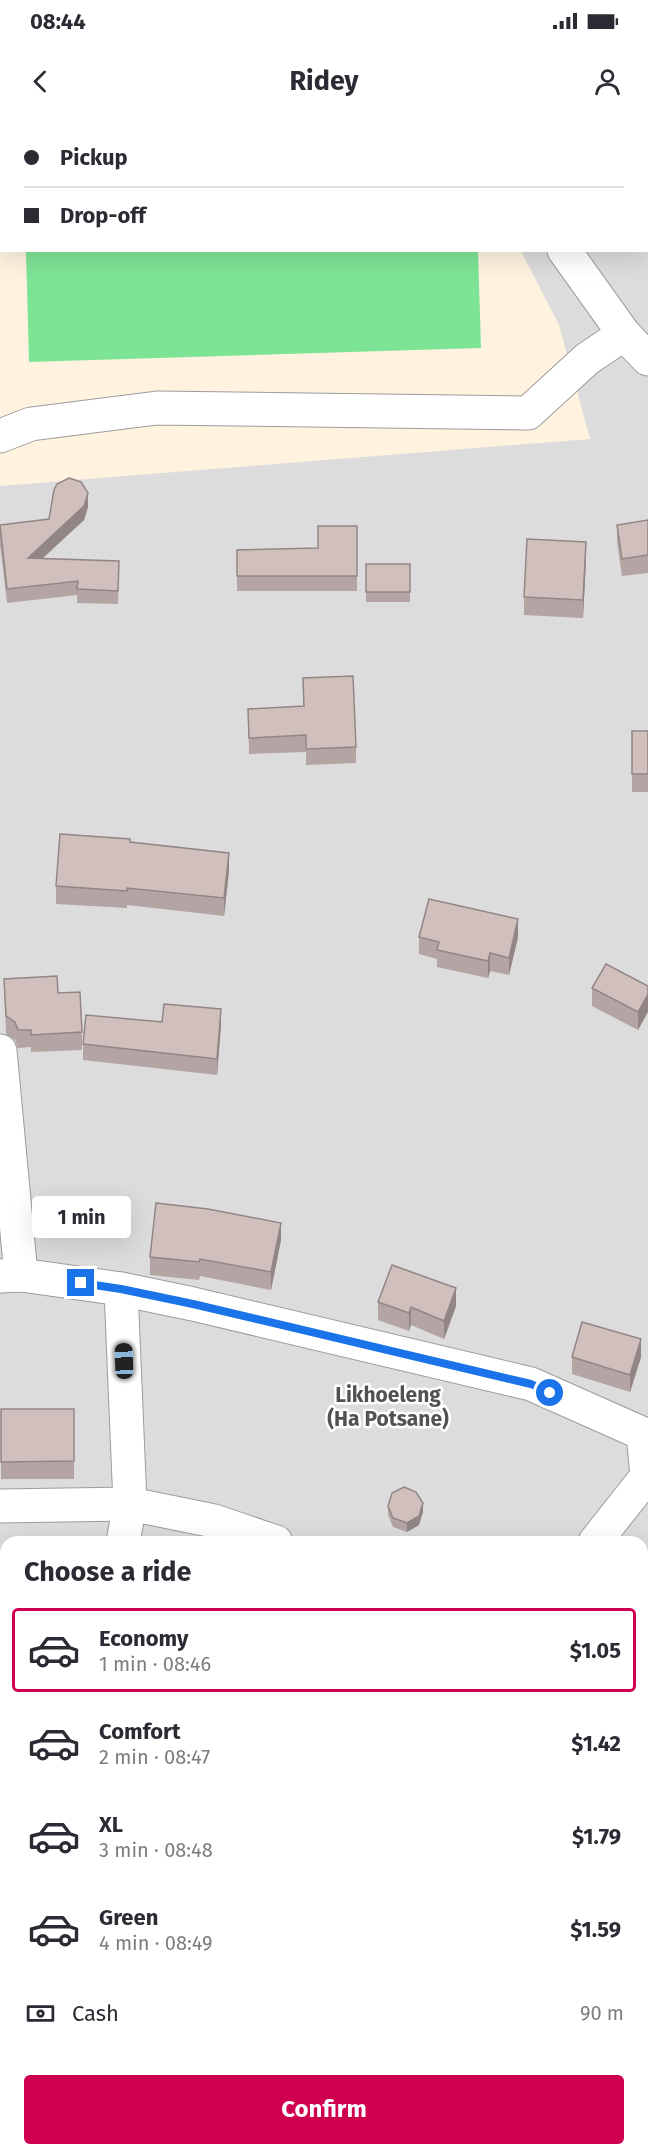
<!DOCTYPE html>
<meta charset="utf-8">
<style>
body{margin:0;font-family:"Fira Sans",sans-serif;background:#f2f2f3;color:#2b2b33;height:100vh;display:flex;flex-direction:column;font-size:22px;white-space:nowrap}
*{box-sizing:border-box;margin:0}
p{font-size:20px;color:#7c7c81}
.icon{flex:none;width:33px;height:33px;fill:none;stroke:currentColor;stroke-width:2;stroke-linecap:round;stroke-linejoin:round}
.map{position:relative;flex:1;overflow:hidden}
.side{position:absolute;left:0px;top:1416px;width:648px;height:620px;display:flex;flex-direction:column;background:#fff;border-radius:18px 18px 0 0;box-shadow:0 6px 24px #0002}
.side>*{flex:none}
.banner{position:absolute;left:0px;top:0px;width:648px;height:132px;box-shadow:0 6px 24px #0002;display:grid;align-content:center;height:132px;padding:0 24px;background:#fff}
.end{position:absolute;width:27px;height:27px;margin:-14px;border:8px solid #1a73e8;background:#fff;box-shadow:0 0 0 3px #fff}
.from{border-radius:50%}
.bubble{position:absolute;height:42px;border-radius:6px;background:#fff;box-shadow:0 6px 24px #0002;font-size:20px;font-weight:700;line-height:42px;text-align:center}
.car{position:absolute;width:18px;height:36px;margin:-18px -9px;border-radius:8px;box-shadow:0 0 4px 2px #0007;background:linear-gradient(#222 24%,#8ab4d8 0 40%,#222 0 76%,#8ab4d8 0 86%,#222 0)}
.banner b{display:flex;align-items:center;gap:21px;height:57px;font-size:22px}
.banner b+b{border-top:2px solid #e1e1e2}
.banner i{width:15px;height:15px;background:#2b2b33}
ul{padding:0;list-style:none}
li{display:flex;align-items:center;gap:18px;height:84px;margin:0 12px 9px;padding:0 12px;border:3px solid transparent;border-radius:6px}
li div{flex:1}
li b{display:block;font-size:22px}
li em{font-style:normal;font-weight:700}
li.selected{border-color:#cf0050}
li>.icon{width:54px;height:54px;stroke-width:1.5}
h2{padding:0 24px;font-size:27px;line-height:72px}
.pay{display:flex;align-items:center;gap:15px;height:66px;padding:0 24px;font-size:22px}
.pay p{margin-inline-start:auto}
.cta{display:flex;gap:12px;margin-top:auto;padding:12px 24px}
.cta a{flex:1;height:69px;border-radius:6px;background:#cf0050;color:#fff;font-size:24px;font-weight:700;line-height:69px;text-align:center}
.status{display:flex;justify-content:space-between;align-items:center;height:42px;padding:0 30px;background:#fff;direction:ltr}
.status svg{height:16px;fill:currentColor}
header{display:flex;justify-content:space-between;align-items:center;height:78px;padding:0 24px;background:#fff;font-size:27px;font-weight:700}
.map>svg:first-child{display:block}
.residential{fill:#dddcdd;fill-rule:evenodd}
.education{fill:#fff3e0}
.pitch{fill:#7ee495}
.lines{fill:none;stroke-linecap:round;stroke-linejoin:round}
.minor-casing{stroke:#9c9c9c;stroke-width:35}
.minor{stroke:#fff;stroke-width:33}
.wall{fill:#b4a4a3}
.shaded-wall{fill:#928685}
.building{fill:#d1bfbe;stroke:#928685;stroke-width:1.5}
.route{stroke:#1a73e8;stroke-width:8}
.labels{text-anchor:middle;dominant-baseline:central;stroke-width:5;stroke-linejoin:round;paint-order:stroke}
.neighbourhood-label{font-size:21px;font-weight:bold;fill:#525252;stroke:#fff}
</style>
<div class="status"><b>08:44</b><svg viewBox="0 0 49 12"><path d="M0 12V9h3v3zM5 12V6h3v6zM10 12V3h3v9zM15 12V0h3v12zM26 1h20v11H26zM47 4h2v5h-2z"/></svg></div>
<header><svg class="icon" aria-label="back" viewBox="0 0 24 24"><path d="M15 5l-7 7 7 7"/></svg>Ridey<svg class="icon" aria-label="person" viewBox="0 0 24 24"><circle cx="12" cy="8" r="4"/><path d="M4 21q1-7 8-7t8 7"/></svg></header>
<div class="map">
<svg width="648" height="2035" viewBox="0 0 648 2035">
<rect width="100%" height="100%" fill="#f1e8e5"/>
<path class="residential" d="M 0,0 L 648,0 L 648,2035 L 0,2035 ZM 2,2 L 646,2 L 646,130 L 2,130 ZM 6,1422 L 642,1422 L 642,2030 L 6,2030 Z"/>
<path class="education" d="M 0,0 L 487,0 L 487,1 L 2,2 L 2,130 L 521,131 L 559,205 L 590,319 L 0,366 Z"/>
<g class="pitch">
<path d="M 22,0 L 473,0 L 474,1 L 22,2 Z"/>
<path d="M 26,131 L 478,131 L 481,228 L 29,242 Z"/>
</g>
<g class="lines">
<g class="minor-casing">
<g id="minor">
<path d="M 517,0 L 518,2"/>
<path d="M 564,130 L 624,214 L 648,239"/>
<path d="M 0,316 L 31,304 L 157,288 L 528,293 L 587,239 L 624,214"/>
<path d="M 0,931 L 21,1155"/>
<path d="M 0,1156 L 21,1155 L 121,1169 L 193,1184 L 531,1264 L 648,1316"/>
<path d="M 121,1169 L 130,1384 L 123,1422"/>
<path d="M 0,1386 L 130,1384 L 214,1401 L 276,1422"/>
<path d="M 595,1422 L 647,1356 L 643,1314"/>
</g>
</g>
<use href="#minor" class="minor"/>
</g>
<g class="wall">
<rect x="543" y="0" width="87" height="2"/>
<path d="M 88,387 L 84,400 L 42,438 L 119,455 L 118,484 L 77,483 L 77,475 L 7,483 L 0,425 L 0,405 L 49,399 Z"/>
<path d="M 648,400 L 648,453 L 622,456 L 617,422 L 617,405 Z"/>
<path d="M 357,406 L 357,471 L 237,471 L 237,430 L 318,428 Z"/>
<path d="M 586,440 L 583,498 L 524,495 L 524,477 Z"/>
<rect x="366" y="444" width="44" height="38"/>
<path d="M 303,558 L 356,627 L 356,643 L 306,645 L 306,632 L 249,634 L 248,589 L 303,586 Z"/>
<rect x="632" y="611" width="16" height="61"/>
<path d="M 130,722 L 229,751 L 224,796 L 127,785 L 127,788 L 56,784 L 56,766 Z"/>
<path d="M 419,817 L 518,817 L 509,855 L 490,851 L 488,858 L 437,847 L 437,839 L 419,834 Z"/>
<path d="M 4,859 L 58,873 L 82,912 L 82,930 L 31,932 L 31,927 L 18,928 L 15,920 L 6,914 Z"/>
<path d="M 648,866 L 638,910 L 592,886 L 592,868 Z"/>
<path d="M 162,902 L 221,905 L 217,955 L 83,940 L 83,924 Z"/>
<path d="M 281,1120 L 271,1170 L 200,1156 L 199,1160 L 150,1155 L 150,1137 Z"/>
<path d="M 378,1182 L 456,1186 L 444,1219 L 411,1205 L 409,1211 L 378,1200 Z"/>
<path d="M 572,1237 L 641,1237 L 630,1272 L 572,1254 Z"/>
<rect x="1" y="1289" width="73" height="70"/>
<path d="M 388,1386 L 423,1392 L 419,1405 L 407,1412 L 393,1407 L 388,1395 Z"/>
<path d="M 642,1437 L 648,1439 L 648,1494 L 642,1492 Z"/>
<path d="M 6,1444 L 6,1483 L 0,1477 L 0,1451 Z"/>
<rect x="497" y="2030" width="69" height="5"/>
</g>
<g class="shaded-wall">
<path d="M 88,373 L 88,387 L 84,400 L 28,452 L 28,438 Z"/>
<path d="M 586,422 L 586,440 L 583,498 L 583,480 Z"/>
<path d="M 229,733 L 229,751 L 224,796 L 224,778 Z"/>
<path d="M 518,799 L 518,817 L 509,855 L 509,838 Z"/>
<path d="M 490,833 L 490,851 L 488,858 L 488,841 Z"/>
<path d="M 648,874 L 648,892 L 638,910 L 638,892 Z"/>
<path d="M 221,889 L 221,905 L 217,955 L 217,939 Z"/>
<path d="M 281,1103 L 281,1120 L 271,1170 L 271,1152 Z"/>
<path d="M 456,1168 L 456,1186 L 444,1219 L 444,1201 Z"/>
<path d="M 411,1187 L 411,1205 L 409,1211 L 409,1193 Z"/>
<path d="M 641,1219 L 641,1237 L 630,1272 L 630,1255 Z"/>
<path d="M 423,1383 L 423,1392 L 419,1405 L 407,1412 L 407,1403 Z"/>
</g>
<g class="building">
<path d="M 551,0 L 630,0 L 627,2 L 552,2 Z"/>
<path d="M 69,358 L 81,362 L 88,373 L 84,386 L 28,438 L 119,441 L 118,471 L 77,469 L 78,461 L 7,469 L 0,405 L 49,399 L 54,370 L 57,364 Z"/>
<path d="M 648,400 L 648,435 L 622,439 L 617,405 Z"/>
<path d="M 318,406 L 357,406 L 357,456 L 237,456 L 237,430 L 318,428 Z"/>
<path d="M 527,419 L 586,422 L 583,480 L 524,477 Z"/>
<rect x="366" y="444" width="44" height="28"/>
<path d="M 353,556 L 356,627 L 306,629 L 306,615 L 249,618 L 248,589 L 304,586 L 303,558 Z"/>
<rect x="632" y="611" width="16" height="43"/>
<path d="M 60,714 L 130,719 L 130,722 L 229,733 L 224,778 L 127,768 L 127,771 L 56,766 Z"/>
<path d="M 429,779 L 518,799 L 509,838 L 490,833 L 488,841 L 437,830 L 439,822 L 419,817 Z"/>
<path d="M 606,844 L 648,866 L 648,874 L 638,892 L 592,868 Z"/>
<path d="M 57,856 L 58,873 L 80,872 L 82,912 L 31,915 L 31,910 L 18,910 L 15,902 L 6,896 L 4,859 Z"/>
<path d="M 164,884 L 221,889 L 217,939 L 83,924 L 86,895 L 162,902 Z"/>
<path d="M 156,1083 L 208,1089 L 281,1103 L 271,1152 L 200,1139 L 199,1142 L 150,1137 Z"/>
<path d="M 392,1145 L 456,1168 L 444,1201 L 411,1187 L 409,1193 L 378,1182 Z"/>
<path d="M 582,1202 L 641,1219 L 630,1255 L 572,1237 Z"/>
<path d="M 1,1289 L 74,1289 L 74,1341 L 1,1342 Z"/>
<path d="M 404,1367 L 416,1372 L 423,1383 L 419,1396 L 407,1403 L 393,1398 L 388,1386 L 392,1373 Z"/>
<path d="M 642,1437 L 648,1439 L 648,1476 L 642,1474 Z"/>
<path d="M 6,1444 L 6,1473 L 0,1468 L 0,1451 Z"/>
</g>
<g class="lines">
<path class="route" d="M 81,1163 L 121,1169 L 193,1184 L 531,1264 L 550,1273"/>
</g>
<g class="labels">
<g class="neighbourhood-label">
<text x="388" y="1275">Likhoeleng<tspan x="388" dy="24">(Ha Potsane)</tspan></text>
</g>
</g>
</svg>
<i class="end from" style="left:550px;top:1273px"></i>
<i class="end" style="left:81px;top:1163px"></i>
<div class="bubble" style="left:32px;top:1076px;width:99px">1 min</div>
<i class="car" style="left:124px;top:1241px;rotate:358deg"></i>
<div class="banner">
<b><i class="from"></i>Pickup</b>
<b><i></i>Drop-off</b>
</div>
<section class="side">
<h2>Choose a ride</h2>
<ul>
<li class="selected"><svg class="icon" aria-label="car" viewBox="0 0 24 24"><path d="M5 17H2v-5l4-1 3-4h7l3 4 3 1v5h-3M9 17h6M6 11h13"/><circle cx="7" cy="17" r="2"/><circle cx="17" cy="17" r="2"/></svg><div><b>Economy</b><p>1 min · 08:46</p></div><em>$1.05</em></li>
<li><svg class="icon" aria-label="car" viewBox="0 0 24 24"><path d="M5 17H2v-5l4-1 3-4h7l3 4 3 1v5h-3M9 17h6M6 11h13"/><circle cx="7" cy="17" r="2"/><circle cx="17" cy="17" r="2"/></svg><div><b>Comfort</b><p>2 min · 08:47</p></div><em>$1.42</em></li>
<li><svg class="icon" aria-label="car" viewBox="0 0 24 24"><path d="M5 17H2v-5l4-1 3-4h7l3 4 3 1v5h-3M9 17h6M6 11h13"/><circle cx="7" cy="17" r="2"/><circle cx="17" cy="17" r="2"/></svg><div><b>XL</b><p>3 min · 08:48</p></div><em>$1.79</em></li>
<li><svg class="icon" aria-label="car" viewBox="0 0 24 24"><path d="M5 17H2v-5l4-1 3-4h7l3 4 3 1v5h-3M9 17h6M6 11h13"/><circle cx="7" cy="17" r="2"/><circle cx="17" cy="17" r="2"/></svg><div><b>Green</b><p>4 min · 08:49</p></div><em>$1.59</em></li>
</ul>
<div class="pay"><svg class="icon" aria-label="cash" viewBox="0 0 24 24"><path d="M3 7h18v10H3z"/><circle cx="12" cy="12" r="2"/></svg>Cash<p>90 m</p></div>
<div class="cta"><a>Confirm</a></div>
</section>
</div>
